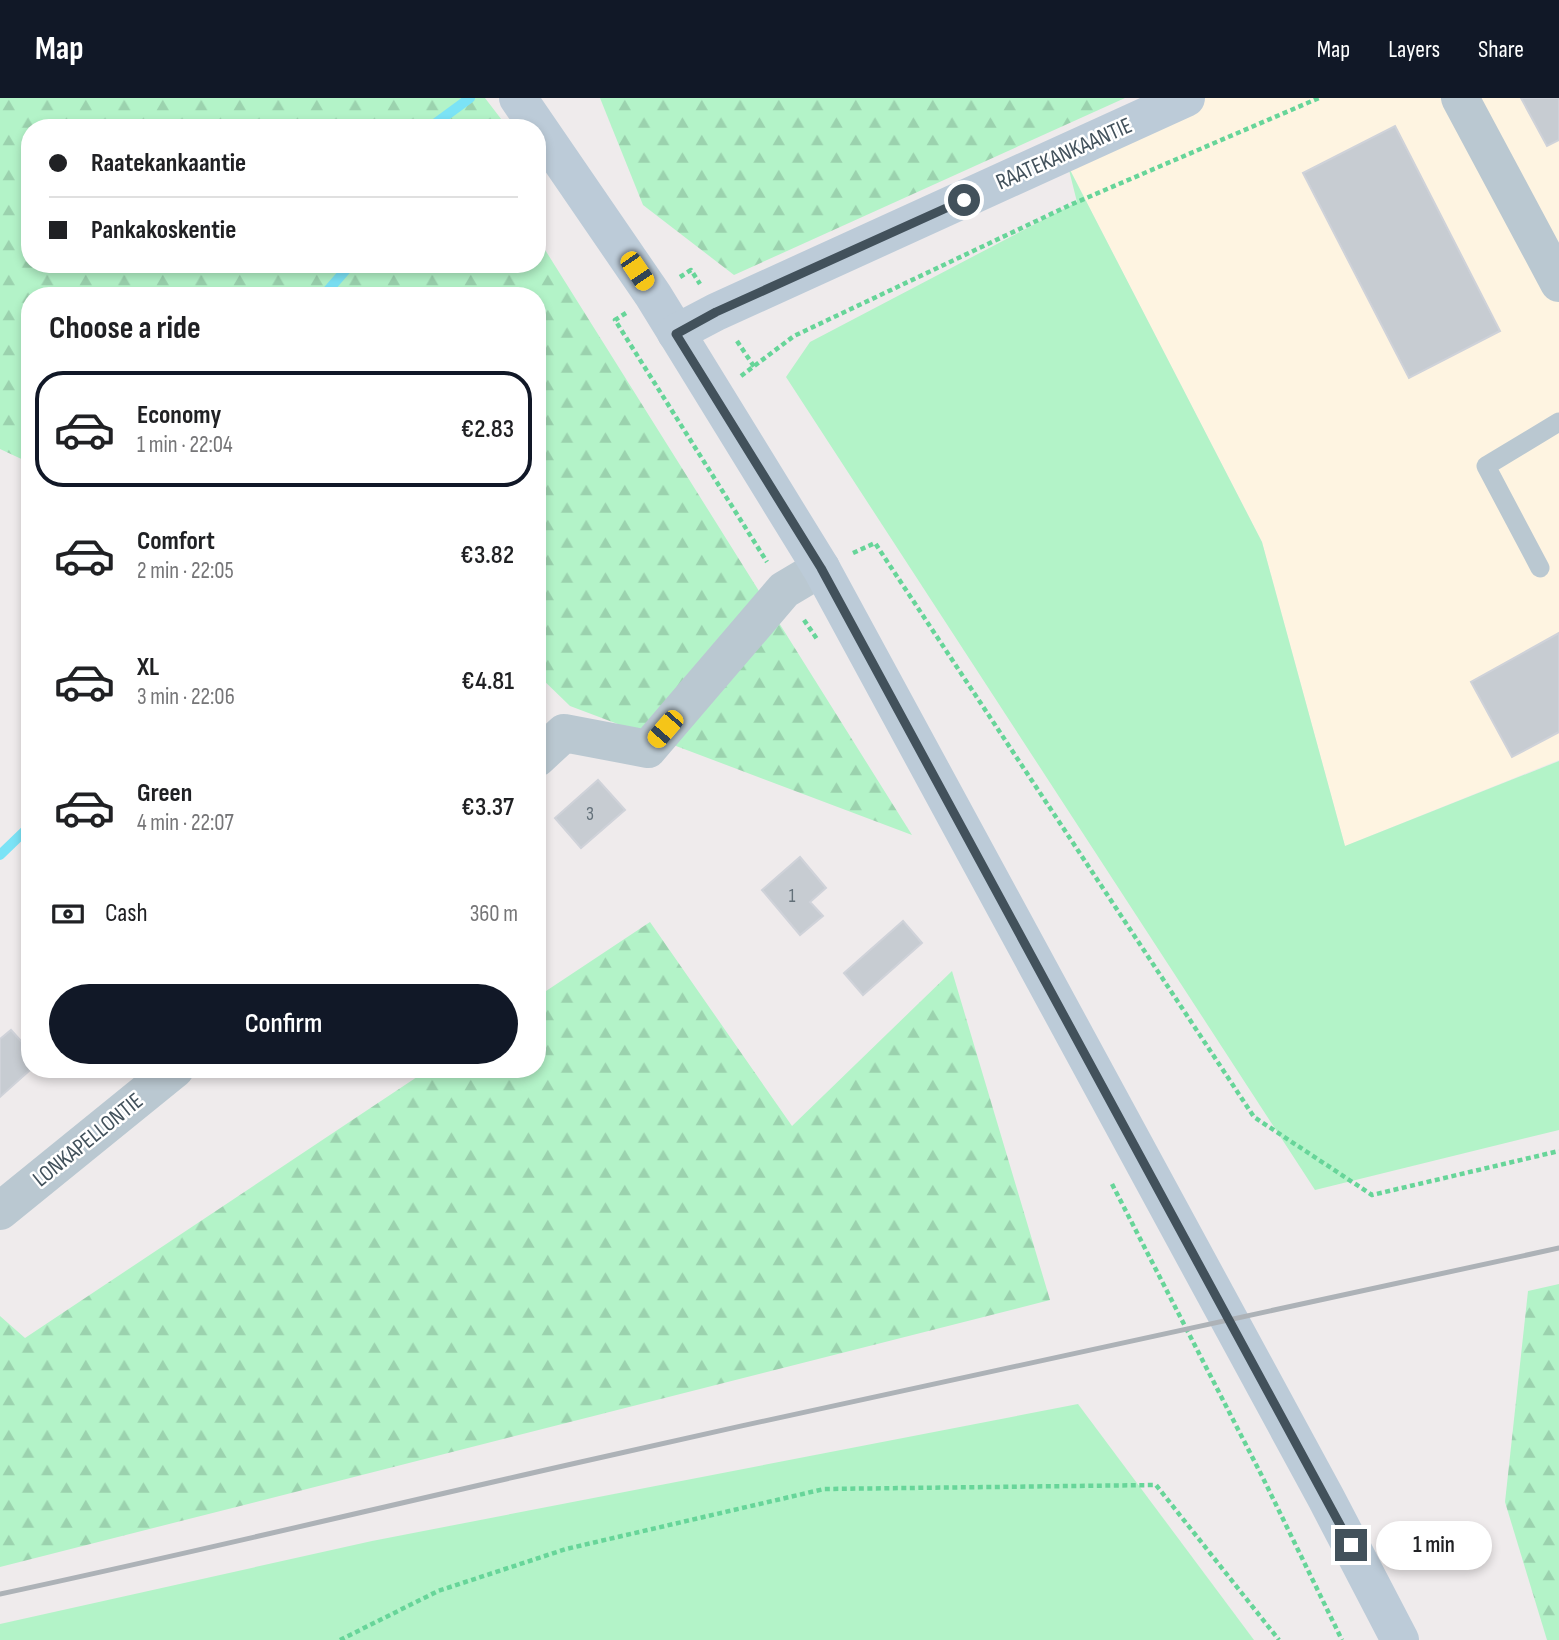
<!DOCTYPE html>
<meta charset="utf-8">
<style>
body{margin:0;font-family:"Sofia Sans Condensed",sans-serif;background:#f2f2f2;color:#202124;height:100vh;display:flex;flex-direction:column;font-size:26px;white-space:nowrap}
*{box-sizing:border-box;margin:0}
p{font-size:23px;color:#757577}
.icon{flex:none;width:38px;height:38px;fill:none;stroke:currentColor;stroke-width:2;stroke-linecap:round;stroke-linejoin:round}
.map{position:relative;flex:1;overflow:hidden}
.panel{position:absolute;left:21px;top:189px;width:525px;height:791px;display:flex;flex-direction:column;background:#fff;border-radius:28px;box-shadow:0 4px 10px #0003}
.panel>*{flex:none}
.guide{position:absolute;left:21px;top:21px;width:525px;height:154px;border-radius:28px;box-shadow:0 4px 10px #0003;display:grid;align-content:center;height:154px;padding:0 28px;background:#fff}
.end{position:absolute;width:32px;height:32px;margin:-16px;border:9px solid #42515b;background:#fff;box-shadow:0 0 0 4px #fff}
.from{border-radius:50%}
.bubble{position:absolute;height:49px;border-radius:24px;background:#fff;box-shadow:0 4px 10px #0003;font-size:23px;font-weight:600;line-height:49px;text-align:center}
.car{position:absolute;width:21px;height:42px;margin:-21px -10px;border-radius:9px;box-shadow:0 0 5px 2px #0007;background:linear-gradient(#f5c518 24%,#345 0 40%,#f5c518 0 76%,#345 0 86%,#f5c518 0)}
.guide b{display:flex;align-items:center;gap:24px;height:66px;font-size:26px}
.guide b+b{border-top:2px solid #e0e0e0}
.guide i{width:18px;height:18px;background:#202124}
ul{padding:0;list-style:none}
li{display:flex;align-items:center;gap:21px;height:116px;margin:0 14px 10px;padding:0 14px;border:4px solid transparent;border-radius:28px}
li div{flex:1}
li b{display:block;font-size:26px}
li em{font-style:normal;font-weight:600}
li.active{border-color:#111827}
li>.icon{width:63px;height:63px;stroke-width:1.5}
h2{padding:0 28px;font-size:32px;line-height:84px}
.pay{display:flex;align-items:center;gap:18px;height:77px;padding:0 28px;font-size:26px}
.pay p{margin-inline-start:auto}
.action{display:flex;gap:14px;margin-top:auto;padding:14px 28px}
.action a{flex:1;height:80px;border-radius:42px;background:#111827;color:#fff;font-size:28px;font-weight:600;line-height:80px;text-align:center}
header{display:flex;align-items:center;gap:42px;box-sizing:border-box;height:98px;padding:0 35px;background:#111827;color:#fff}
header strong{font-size:33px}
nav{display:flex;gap:38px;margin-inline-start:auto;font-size:24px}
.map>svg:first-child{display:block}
.commercial{fill:#fef4e1}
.green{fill:#b3f3c8}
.forest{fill:url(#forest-firs)}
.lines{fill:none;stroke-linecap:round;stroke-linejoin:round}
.stream{stroke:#7be3f6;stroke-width:10}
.building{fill:#c7ccd2;stroke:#cfd2d9;stroke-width:2}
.path{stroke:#67d599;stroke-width:4.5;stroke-dasharray:5 3.5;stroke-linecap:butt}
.lane{stroke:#bac8d1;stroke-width:19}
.street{stroke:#bac8d1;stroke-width:38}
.secondary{stroke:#bccbd8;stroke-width:38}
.rail{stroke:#adb2b7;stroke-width:5}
.route{stroke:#42515b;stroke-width:9}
.labels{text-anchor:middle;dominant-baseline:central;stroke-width:5;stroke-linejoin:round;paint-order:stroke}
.number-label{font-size:19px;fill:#637079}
.street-label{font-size:23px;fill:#42515b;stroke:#fff}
</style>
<header>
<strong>Map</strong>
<nav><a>Map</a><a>Layers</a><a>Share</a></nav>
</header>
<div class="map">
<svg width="1559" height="1542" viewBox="0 0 1559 1542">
<defs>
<pattern id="forest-firs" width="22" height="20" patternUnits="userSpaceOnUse" patternTransform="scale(1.75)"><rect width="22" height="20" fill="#b3f3c8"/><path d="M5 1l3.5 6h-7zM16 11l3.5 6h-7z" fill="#9bd2ae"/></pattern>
</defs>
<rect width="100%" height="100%" fill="#efebec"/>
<path class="commercial" d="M 1195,0 L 1559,0 L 1559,662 L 1345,748 L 1262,444 L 1068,68 Z"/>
<g class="green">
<path d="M 1068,68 L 1262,444 L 1345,748 L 1559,663 L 1559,1032 L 1315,1092 L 786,279 L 810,244 L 1077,104 Z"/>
<path d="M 1078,1306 L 1254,1542 L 0,1542 L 0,1526 L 372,1443 Z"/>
</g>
<g class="forest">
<path d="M 0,0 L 485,0 L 508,30 L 30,30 L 30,166 L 537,166 L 537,139 L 912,737 L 570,608 L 537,576 L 537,198 L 30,198 L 30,365 L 0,351 Z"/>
<path d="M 600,0 L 1125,0 L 734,177 L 643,107 Z"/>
<path d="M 650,824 L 792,1028 L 952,873 L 1050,1202 L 0,1469 L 0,1218 L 25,1240 L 429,971 L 537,971 L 537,899 Z"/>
<path d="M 1559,1186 L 1559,1542 L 1547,1542 L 1505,1404 L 1528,1193 Z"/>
</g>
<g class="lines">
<g class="stream">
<path d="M 429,30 L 470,0"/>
<path d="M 323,198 L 351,166"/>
<path d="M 0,757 L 30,728"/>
</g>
</g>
<g class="building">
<path d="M 1521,0 L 1559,0 L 1559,42 L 1547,48 Z"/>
<path d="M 1395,28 L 1500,233 L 1409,280 L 1303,75 Z"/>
<path d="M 1559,535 L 1559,634 L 1512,659 L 1471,584 Z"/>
<path d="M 598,682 L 625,712 L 581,750 L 555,720 Z"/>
<path d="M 800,759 L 826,790 L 810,804 L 823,818 L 800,837 L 762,792 Z"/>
<path d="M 903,823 L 922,845 L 863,897 L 844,875 Z"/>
<path d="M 11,932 L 30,953 L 31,971 L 0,999 L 0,941 Z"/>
</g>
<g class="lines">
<g class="path">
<path d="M 680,179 L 691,172 L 700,186"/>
<path d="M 626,215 L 615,222 L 767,464"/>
<path d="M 737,243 L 755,270"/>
<path d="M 741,278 L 794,238 L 1070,107 L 1319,0"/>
<path d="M 853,455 L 875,445 L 1254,1019 L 1372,1097 L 1559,1053"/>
<path d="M 804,522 L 817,541"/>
<path d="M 1112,1086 L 1263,1380 L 1342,1542"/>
<path d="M 340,1542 L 438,1493 L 566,1451 L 824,1391 L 1156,1387 L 1279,1542"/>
</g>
<path class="lane" d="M 1540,470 L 1486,368 L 1559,324"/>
<g class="street">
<path d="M 1460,0 L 1559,185"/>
<path d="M 537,660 L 564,635 L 648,651 L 784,492 L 821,470"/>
<path d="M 0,1113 L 175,971"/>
</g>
<g class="secondary">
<path d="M 518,0 L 653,197 L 821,470 L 1326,1400 L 1400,1542"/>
<path d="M 676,235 L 716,214 L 1186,0"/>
</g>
<path class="rail" d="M 0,1496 C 201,1453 402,1404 603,1359 C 921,1287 1240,1220 1559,1150"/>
</g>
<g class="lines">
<path class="route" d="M 964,102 L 716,214 L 676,236 L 821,470 L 1351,1447"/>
</g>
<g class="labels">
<g class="number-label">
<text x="590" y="716">3</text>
<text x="792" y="798">1</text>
</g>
<g class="street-label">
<text transform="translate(1064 56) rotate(-24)">RAATEKANKAANTIE</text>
<text transform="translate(88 1042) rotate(-39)">LONKAPELLONTIE</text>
</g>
</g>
</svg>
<i class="end from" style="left:964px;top:102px"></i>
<i class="end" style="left:1351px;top:1447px"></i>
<div class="bubble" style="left:1376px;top:1423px;width:116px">1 min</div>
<i class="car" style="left:637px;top:173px;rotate:146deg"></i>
<i class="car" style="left:665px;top:631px;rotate:221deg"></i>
<div class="guide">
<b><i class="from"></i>Raatekankaantie</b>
<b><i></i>Pankakoskentie</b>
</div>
<section class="panel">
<h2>Choose a ride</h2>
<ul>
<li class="active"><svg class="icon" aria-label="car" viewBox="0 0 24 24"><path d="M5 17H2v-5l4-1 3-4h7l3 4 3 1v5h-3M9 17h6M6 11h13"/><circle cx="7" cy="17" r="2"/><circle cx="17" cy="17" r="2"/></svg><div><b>Economy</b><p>1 min · 22:04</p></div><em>€2.83</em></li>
<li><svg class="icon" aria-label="car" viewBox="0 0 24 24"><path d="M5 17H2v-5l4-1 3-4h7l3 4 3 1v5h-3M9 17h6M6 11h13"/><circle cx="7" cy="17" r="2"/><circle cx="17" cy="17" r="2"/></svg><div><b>Comfort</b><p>2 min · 22:05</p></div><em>€3.82</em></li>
<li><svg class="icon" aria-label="car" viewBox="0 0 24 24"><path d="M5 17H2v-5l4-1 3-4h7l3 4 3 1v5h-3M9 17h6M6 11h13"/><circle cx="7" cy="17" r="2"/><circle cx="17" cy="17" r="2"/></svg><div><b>XL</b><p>3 min · 22:06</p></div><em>€4.81</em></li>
<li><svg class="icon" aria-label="car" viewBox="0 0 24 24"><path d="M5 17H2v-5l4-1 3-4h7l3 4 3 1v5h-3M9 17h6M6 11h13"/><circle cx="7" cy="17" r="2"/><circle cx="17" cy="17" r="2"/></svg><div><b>Green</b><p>4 min · 22:07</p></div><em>€3.37</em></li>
</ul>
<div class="pay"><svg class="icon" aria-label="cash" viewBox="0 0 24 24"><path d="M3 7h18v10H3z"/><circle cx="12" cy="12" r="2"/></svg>Cash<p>360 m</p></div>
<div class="action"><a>Confirm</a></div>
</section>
</div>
